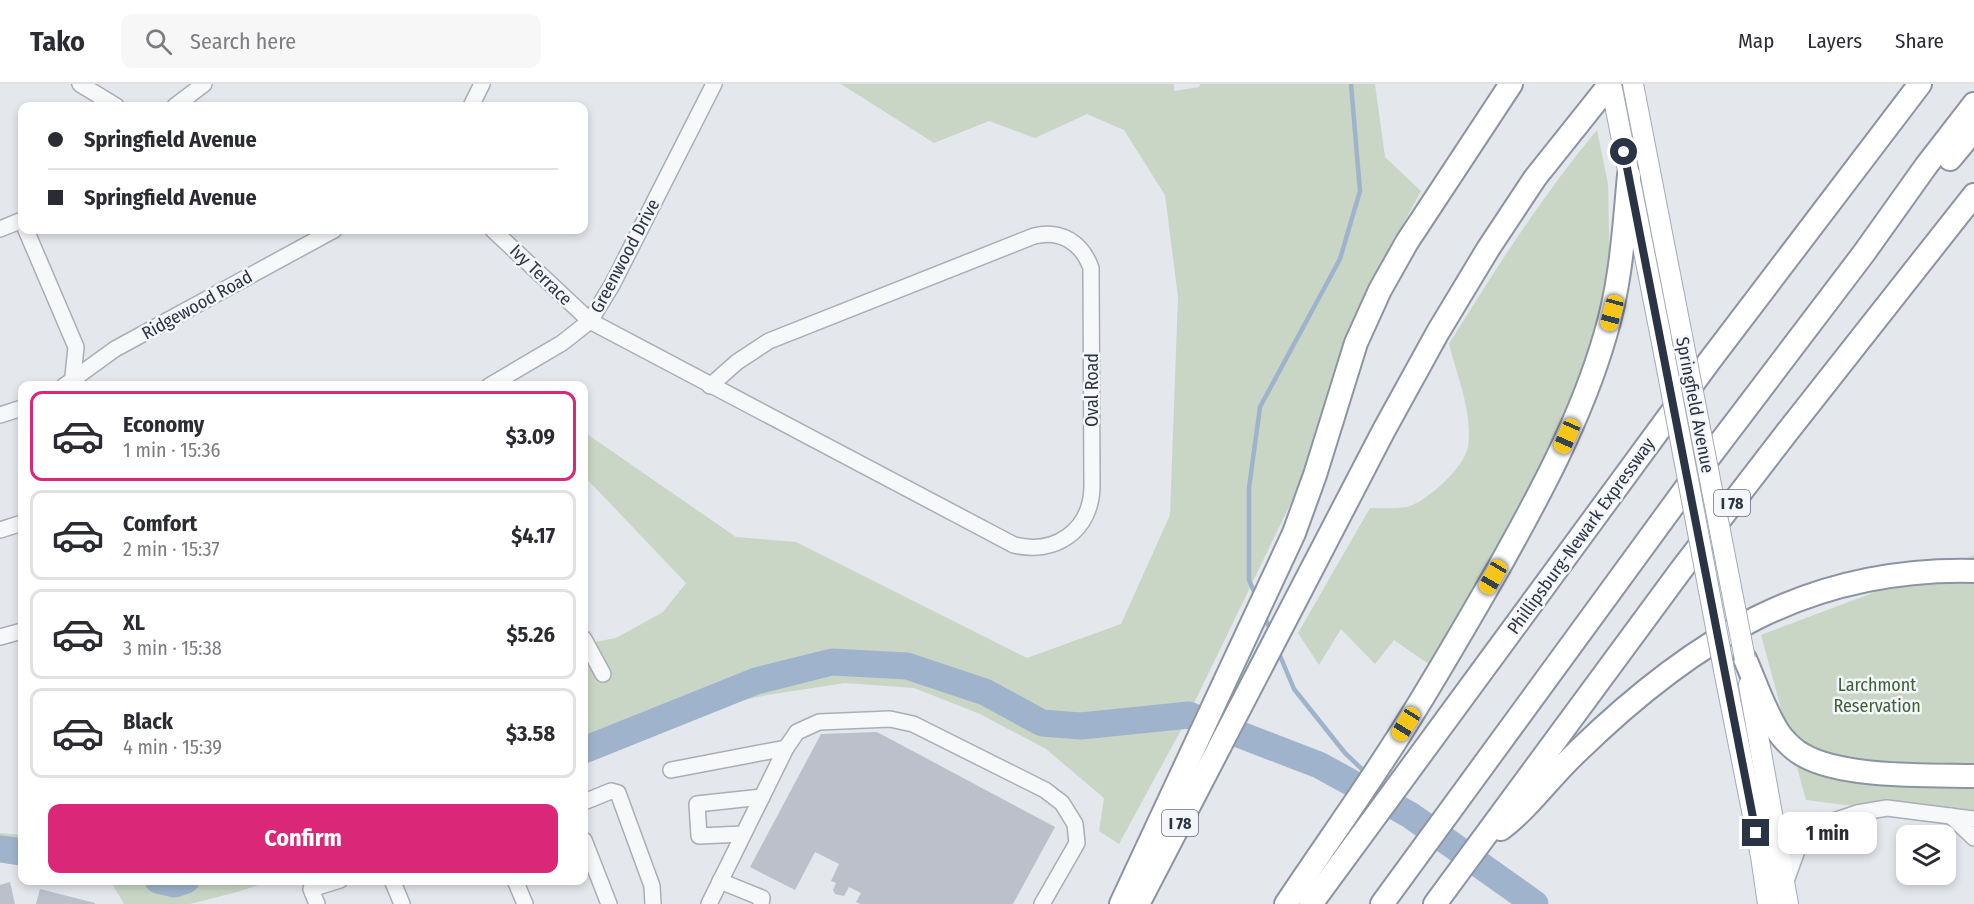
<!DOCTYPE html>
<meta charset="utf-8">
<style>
body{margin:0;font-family:"Fira Sans Condensed",sans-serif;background:#f7f7f7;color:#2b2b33;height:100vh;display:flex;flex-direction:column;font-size:22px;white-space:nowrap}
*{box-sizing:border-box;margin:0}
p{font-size:20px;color:#7c7c81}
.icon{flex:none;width:33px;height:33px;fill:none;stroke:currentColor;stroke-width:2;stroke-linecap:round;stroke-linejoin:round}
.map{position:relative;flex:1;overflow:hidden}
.details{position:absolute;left:18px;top:297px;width:570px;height:504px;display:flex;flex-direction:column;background:#fff;border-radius:12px;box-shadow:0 3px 9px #0003}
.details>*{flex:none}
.guide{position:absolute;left:18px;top:18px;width:570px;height:132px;border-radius:12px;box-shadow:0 3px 9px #0003;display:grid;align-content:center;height:132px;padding:0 30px;background:#fff}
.fabs{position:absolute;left:1896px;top:741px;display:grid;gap:12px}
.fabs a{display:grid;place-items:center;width:60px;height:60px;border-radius:12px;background:#fff;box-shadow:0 3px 9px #0003;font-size:30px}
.end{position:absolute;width:27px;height:27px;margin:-14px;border:8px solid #2b3445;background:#fff;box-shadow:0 0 0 3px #fff}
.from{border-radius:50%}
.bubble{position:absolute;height:42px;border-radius:12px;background:#fff;box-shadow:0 3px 9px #0003;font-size:20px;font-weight:700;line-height:42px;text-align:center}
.car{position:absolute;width:18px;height:36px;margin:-18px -9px;border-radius:8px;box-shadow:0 0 4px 2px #0007;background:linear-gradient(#f5c518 24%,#345 0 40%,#f5c518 0 76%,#345 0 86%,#f5c518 0)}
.guide b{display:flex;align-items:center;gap:21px;height:57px;font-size:22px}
.guide b+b{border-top:2px solid #e1e1e2}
.guide i{width:15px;height:15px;background:#2b2b33}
ul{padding:10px 0 0;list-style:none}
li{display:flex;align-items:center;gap:18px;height:90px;margin:0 12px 9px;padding:0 18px;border:3px solid #e1e1e2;border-radius:12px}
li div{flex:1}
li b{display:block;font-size:22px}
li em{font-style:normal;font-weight:700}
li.on{border-color:#db2777}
li>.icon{width:54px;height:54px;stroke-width:1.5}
.cta{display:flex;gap:12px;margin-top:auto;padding:12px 30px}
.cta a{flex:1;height:69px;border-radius:12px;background:#db2777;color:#fff;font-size:24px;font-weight:700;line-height:69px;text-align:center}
header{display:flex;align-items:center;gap:36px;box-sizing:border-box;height:84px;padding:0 30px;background:#fff;border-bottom:2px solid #e1e1e2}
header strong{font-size:28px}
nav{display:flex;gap:33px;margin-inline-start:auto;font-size:21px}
.search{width:420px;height:54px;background:#f7f7f7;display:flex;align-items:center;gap:15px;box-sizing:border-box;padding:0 21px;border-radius:12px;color:#7c7c81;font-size:22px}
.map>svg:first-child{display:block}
.green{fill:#c9d6c5}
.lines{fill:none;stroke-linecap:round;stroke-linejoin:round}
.stream{stroke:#9fb4cc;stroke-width:4.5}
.river{stroke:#9fb4cc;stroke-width:27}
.building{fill:#bbc0ca}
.minor-casing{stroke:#a9aeb7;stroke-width:18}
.major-casing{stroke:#a3abb8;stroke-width:22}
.highway-casing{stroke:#8b94a3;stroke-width:26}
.minor{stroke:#f7f8fa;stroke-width:15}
.major{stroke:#fff;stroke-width:20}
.highway{stroke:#fff;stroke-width:22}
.major-bridge-casing{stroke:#a3abb8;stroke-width:22;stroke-linecap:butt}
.major-bridge{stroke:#fff;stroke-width:20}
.route{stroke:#2b3445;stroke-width:8}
.labels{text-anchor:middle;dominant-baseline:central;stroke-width:5;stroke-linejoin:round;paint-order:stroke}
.shield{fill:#f4f6f9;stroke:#676e7b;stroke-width:1.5}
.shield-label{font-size:16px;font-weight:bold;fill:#2b3445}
.street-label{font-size:18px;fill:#2b3445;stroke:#f4f6f9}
.park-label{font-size:18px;fill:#3f6138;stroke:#f4f6f9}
</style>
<header>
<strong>Tako</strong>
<div class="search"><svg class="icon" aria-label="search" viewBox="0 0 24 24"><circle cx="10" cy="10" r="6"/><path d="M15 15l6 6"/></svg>Search here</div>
<nav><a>Map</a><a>Layers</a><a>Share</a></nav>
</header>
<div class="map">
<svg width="1974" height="820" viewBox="0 0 1974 820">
<rect width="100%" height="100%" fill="#e4e7ec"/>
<g class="green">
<path d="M 841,0 L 1174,0 L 1174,7 L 1199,3 L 1200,0 L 1375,0 L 1385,73 L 1421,107 L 1386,172 L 1333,289 L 1301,398 L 1181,646 L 1119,760 L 1099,747 L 1104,714 L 1046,665 L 980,630 L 914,604 L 845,599 L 767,611 L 692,627 L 584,675 L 584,560 L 616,554 L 663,528 L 686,499 L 584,392 L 584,348 L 736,453 L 796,458 L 1027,574 L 1121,540 L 1170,431 L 1178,213 L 1165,111 L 1124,46 L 1087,30 L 1035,54 L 989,37 L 934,59 Z"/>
<path d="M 1597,46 L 1608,100 L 1610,195 L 1580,296 L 1537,390 L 1430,581 L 1394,556 L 1375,580 L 1341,545 L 1319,581 L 1298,549 L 1370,424 C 1381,424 1395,425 1407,423 C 1426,418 1464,384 1468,363 C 1473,329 1457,292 1449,260 C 1495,186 1541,113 1597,46 Z"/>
<path d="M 1974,471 L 1974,749 L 1962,736 L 1806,716 L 1761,551 Z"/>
<path d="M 0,749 L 22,751 L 22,782 L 0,778 Z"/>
<path d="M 112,797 L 112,796 L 271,797 L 237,808 L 190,820 L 124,820 L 114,803 Z"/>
</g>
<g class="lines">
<g class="stream">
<path d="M 1256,512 L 1249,496 L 1249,404 L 1260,323 L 1340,175 L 1360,107 L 1351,0"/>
<path d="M 1264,531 L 1271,548"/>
<path d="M 1278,567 L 1294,605 L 1345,669 L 1367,690"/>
<path d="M 1395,717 L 1410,731"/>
</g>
<g class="river">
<path d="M 584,666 L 756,597 L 832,578 L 907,582 L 985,608 L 1042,639 L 1081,642 L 1189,631 L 1319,681 L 1410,731 L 1535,820"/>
<path d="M 0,765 L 22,768"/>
<path d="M 158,796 L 175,800 L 186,796"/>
</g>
</g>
<g class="building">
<path d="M 877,648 L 1055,743 L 1013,820 L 860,820 L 856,818 L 861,809 L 849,803 L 844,812 L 835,810 L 833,806 L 836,799 L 831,797 L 839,780 L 815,768 L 795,806 L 750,783 L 821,650 Z"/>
<path d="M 10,798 L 15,820 L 0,820 L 0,801 Z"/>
<path d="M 40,805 L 95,819 L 95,820 L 36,820 Z"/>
</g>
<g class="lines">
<g class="minor-casing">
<g id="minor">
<path d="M 80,0 L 116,22"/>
<path d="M 175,22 L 204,0"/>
<path d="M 471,22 L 482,0"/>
<path d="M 0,145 L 22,136"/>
<path d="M 26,146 L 76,263 L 72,302"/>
<path d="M 493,146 L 590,237 L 1014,461 C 1055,471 1091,447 1092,403 L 1091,184 C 1082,159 1061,145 1034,152 L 769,257 L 737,278 L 710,302"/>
<path d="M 64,302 L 115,265 L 334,146"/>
<path d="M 489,302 L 562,259 L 590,237 L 612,201 L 714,0"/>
<path d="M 0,331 L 22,324"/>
<path d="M 0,446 L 22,439"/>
<path d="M 0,553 L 22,547"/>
<path d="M 584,555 L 603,590"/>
<path d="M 786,664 L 797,648 L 819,638 L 890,635 L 913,640 L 1045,706 L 1062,719 L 1075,740 L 1077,759 L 1042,820"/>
<path d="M 671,686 L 786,664 L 709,820"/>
<path d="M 584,718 L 611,707 L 618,709 L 652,802 L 653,820"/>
<path d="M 1951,732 L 1974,754"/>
<path d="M 743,750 L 699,752 L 697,720 L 762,713"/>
<path d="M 584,756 L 609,820"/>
<path d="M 392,796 L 402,820"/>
<path d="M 515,796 L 525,820"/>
<path d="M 720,797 L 762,814 L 761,820"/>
<path d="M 1785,800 L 1799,761 L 1818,742 L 1857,729 L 1887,724 L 1974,735"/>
<path d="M 317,820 L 311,805 L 340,796"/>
</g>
</g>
<g class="major-casing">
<g id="major">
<path d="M 1611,0 L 1665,274"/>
<path d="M 1633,0 L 1682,252"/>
<path d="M 1724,586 L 1761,772 L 1768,820"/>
<path d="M 1749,601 L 1788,820"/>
</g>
</g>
<g class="highway-casing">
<g id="highway">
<path d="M 1950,75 L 1974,46"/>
<path d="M 1745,575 C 1755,597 1768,636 1782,653 C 1788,660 1795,667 1803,671 C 1842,694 1928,691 1974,692"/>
<path d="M 1501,745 C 1530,723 1550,693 1577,668 C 1692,556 1808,483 1974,487"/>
<path d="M 1121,820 L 1294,449 L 1315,391 L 1356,259 L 1380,206 L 1407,158 L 1511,0"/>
<path d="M 1138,820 L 1384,346 L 1438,248 L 1488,165 L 1535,94 L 1610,0"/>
<path d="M 1286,820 C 1322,766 1360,713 1395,658 C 1431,602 1464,544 1497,487 C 1539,412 1581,335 1605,252 C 1621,200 1624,145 1629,91"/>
<path d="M 1311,820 L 1711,275 L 1920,0"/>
<path d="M 1382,820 L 1694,393 L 1864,169 L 1926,82 L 1974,20"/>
<path d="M 1435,820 L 1681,486 L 1788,347 L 1974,111"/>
</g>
</g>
<use href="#minor" class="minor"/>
<use href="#major" class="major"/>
<use href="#highway" class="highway"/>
<g class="major-bridge-casing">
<g id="major-bridge">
<path d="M 1682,252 L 1745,575"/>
<path d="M 1665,274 L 1724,586"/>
</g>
</g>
<use href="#major-bridge" class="major-bridge"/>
</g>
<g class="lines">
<path class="route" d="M 1624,68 L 1756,749"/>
</g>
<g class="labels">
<g class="shield">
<rect x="1714" y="406" width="36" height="26" rx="4.5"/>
<rect x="1162" y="726" width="36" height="26" rx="4.5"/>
</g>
<g class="shield-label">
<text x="1732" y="419">I 78</text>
<text x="1180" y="739">I 78</text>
</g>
<g class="street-label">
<text transform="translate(625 172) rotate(-62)">Greenwood Drive</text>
<text transform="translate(541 191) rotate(44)">Ivy Terrace</text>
<text transform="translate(197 221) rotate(-29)">Ridgewood Road</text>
<text transform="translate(1092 306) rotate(-90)">Oval Road</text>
<text transform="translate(1695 321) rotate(79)">Springfield Avenue</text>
<text transform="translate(1581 452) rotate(-54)">Phillipsburg-Newark Expressway</text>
</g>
<g class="park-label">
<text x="1877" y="601">Larchmont<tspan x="1877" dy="21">Reservation</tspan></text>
</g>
</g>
</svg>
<div class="fabs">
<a><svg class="icon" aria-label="layers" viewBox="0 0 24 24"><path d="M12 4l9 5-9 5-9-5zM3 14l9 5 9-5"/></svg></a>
</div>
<i class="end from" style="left:1624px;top:68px"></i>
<i class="end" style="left:1756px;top:749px"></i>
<div class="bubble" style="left:1778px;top:728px;width:99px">1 min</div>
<i class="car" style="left:1612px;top:229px;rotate:195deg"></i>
<i class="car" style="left:1567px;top:352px;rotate:204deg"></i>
<i class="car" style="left:1493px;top:493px;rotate:210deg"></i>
<i class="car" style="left:1406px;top:640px;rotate:212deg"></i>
<div class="guide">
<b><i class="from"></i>Springfield Avenue</b>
<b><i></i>Springfield Avenue</b>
</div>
<section class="details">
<ul>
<li class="on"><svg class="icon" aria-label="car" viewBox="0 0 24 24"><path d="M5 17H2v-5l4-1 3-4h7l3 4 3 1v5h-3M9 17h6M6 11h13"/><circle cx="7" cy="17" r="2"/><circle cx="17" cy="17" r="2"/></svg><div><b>Economy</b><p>1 min · 15:36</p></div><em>$3.09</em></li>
<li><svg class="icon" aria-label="car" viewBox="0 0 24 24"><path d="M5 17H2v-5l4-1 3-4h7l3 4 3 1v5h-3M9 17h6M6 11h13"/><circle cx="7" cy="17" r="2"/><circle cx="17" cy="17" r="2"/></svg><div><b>Comfort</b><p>2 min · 15:37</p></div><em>$4.17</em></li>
<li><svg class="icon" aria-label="car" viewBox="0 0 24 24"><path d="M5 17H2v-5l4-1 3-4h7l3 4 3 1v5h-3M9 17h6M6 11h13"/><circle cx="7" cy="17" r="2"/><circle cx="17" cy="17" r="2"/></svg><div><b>XL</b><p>3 min · 15:38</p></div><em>$5.26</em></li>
<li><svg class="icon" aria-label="car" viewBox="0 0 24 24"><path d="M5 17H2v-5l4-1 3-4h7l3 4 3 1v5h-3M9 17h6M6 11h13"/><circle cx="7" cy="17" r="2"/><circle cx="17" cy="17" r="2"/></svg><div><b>Black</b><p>4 min · 15:39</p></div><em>$3.58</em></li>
</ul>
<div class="cta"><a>Confirm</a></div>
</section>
</div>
